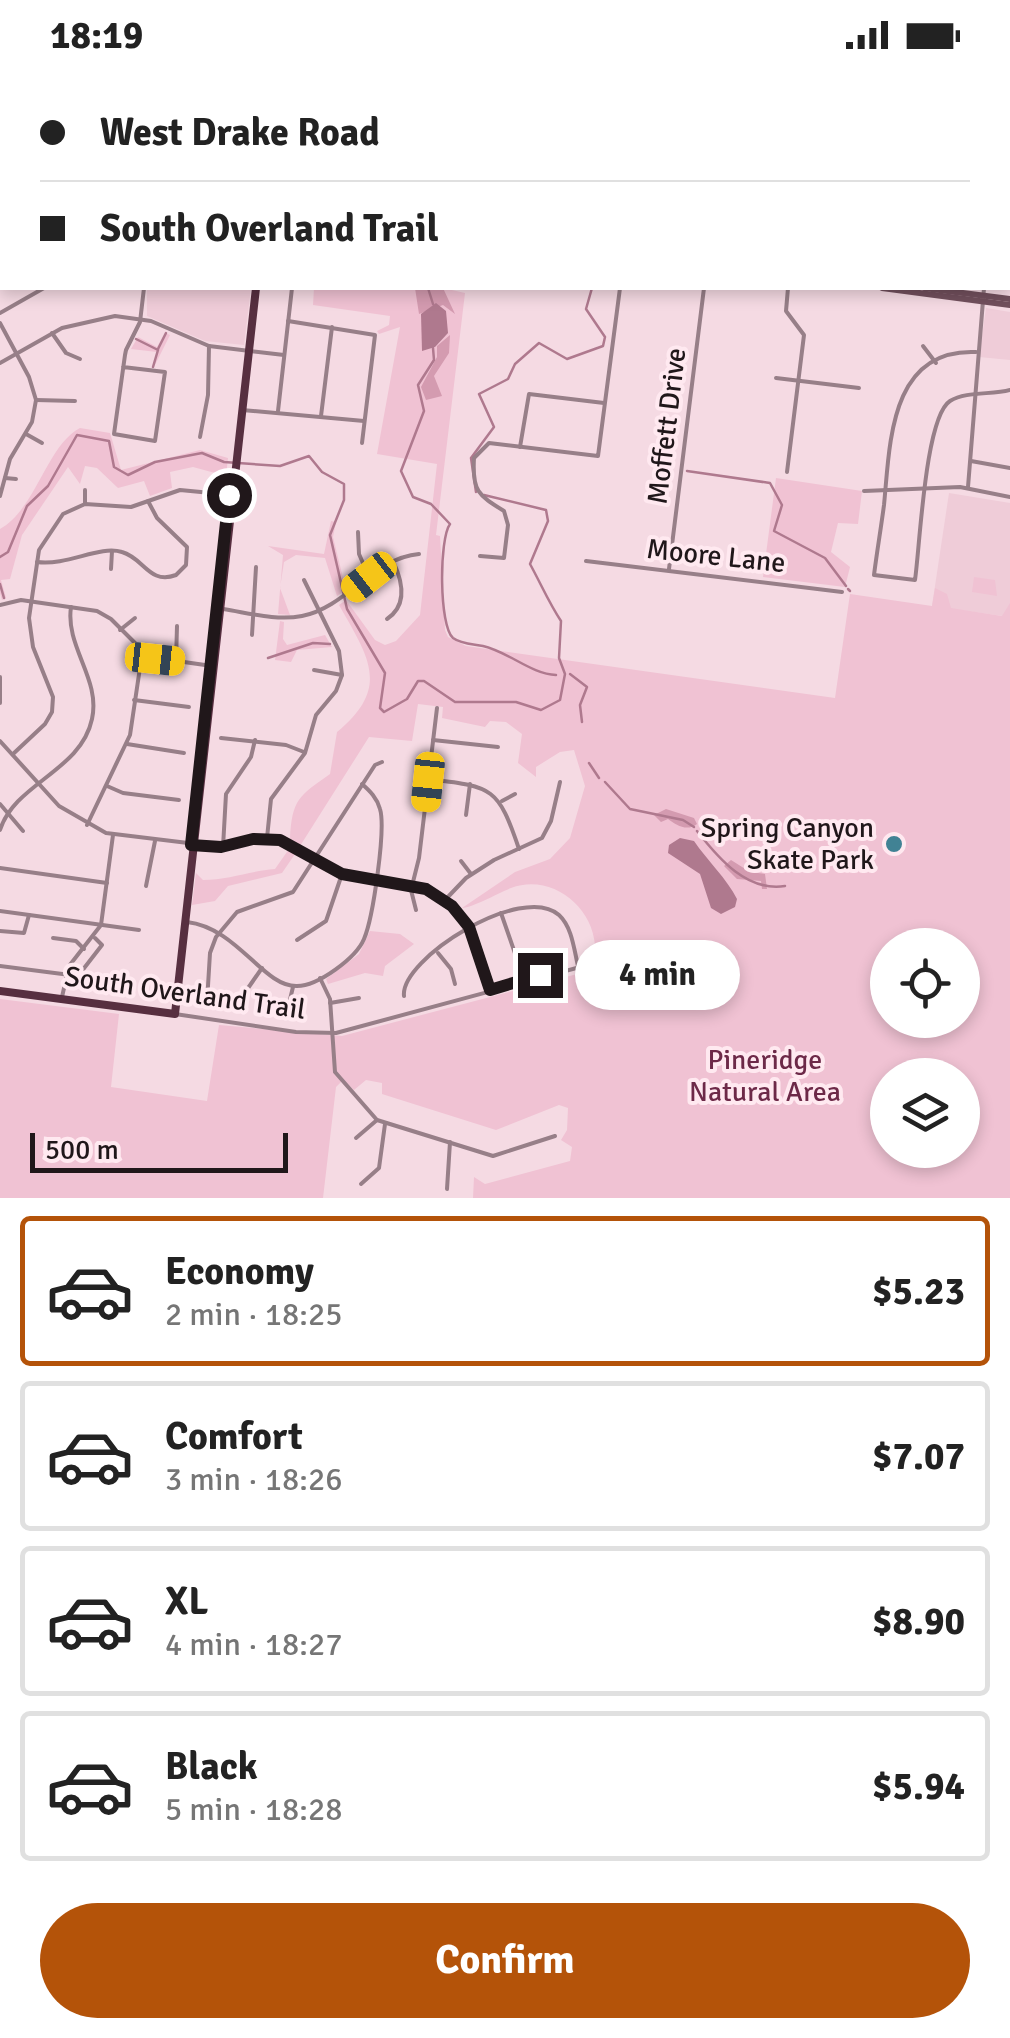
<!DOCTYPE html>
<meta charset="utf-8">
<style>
body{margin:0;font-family:Signika,sans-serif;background:#f6f6f6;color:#222;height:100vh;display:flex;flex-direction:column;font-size:38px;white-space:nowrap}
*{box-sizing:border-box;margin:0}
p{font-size:32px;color:#767676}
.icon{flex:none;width:55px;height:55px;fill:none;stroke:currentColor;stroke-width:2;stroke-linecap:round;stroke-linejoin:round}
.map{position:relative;height:1128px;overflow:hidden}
.panel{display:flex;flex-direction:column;background:#fff;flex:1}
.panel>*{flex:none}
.top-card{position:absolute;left:0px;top:0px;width:1010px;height:220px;box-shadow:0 5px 15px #0003;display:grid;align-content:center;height:220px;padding:0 40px;background:#fff}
.buttons{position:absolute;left:870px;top:858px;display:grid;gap:20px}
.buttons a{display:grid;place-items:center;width:110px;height:110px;border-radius:50%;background:#fff;box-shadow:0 5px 15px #0003;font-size:50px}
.scale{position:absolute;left:30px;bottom:25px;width:258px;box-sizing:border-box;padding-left:10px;border:5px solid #20171a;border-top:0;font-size:28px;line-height:35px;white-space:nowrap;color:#20171a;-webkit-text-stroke:8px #ffe9f0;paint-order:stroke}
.end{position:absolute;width:45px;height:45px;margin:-22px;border:12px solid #20171a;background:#fff;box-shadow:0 0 0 5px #fff}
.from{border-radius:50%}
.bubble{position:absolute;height:70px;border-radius:35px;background:#fff;box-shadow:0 5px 15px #0003;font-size:32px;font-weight:700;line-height:70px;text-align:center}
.car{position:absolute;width:30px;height:60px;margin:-30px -15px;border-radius:12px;box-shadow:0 0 8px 2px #0007;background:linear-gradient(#f5c518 24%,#345 0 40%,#f5c518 0 76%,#345 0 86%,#f5c518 0)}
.top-card b{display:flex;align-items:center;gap:35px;height:95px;font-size:38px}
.top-card b+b{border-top:2px solid #e0e0e0}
.top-card i{width:25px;height:25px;background:#222}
ul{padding:18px 0 0;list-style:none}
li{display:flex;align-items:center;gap:30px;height:150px;margin:0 20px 15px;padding:0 20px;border:5px solid #e0e0e0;border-radius:10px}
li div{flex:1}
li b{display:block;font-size:38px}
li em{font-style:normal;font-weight:700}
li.active{border-color:#b45309}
li>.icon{width:90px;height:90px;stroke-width:1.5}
.primary-button{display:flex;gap:20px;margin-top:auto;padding:20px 40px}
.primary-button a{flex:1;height:115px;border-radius:60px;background:#b45309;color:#fff;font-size:40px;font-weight:700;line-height:115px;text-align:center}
.status{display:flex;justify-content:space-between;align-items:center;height:70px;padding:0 50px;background:#fff;direction:ltr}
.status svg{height:28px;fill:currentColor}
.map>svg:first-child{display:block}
.built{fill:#efccd8}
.green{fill:#f0c2d3;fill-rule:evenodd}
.forest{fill:#d49bb0}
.water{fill:#af798e}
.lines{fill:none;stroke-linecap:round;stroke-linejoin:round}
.stream{stroke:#af798e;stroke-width:2.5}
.street{stroke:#977f88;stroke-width:4}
.secondary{stroke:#72505d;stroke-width:6}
.primary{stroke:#572f40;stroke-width:8}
.route{stroke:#20171a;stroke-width:12}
.poi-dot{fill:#418294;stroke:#ffe9f0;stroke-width:4}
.labels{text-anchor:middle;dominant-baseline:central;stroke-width:8;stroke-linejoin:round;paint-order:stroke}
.street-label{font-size:28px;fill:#20171a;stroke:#ffe9f0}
.poi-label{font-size:28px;fill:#20171a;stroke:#ffe9f0;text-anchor:end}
.park-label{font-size:28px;fill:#6d2948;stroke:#ffe9f0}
</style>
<div class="status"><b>18:19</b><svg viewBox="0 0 49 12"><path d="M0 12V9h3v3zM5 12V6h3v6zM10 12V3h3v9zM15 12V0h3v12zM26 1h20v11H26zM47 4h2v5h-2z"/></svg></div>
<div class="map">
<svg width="1010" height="1128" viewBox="0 0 1010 1128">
<rect width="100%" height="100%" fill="#f5dae3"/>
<g class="built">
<path d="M 147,218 L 251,218 L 244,275 L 205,271 L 147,246 Z"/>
<path d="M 986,238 L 1010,242 L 1010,290 L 979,287 Z"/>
<path d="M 949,423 L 1010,433 L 1010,547 L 932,536 Z"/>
</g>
<g class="green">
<path d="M 314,218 L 443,218 L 465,223 L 436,465 L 440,466 L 445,560 L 448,567 L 466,576 L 835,628 L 850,524 L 932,536 L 935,518 L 947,524 L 951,538 L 1002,546 L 1010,533 L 1010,1128 L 473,1128 L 474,1107 L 485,1114 L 570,1091 L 572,1077 L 561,1070 L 567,1060 L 568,1038 L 559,1035 L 496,1060 L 382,1024 L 382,1013 L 366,1010 L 354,1020 L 343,1010 L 336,1017 L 323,1128 L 0,1128 L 0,929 L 119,944 L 111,1017 L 207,1031 L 219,955 L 342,966 L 596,899 C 594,890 596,884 595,875 C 592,835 550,803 511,818 C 496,824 474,837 462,838 L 515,802 L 550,789 L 570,768 L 585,716 L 574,680 L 560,682 L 536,697 L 536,707 L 518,693 L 522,664 L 506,652 L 490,651 L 485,657 L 442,648 L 443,637 L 418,634 L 412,671 L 369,667 L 300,776 L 290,769 C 292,729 299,726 330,704 L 337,662 C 391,617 369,588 339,535 L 346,530 L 375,570 L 385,575 L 396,571 L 420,545 L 437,394 L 377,384 L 400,257 L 379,264 L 377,261 L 389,255 L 390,246 L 313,235 ZM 888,875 L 962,875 L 962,950 L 888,950 ZM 888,1005 L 962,1005 L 962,1080 L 888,1080 Z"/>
<path d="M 165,263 L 170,265 L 154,297 L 157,282 L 131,279 L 138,267 L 157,277 Z"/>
<path d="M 80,358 L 110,363 L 121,400 L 200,380 L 228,388 L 226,406 L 193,397 L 170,402 L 172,418 L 150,426 L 144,411 L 118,418 L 97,398 L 85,396 L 80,414 L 68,397 L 22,465 L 10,509 L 1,510 L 6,528 L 2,530 L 0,523 L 0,459 C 36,439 47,375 80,358 Z"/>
<path d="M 776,408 L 862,421 L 858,454 L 838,453 L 831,482 L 850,497 L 845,517 L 763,507 Z"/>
<path d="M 331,451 L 336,452 L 333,467 L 346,520 L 337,526 L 325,488 L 296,485 L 284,492 L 280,518 L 290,545 L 278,544 L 283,485 L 268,476 L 324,484 Z"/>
<path d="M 974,507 L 995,510 L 997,526 L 972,522 Z"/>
<path d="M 280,551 L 284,552 L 283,569 L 287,575 L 325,565 L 332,577 L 297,580 L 291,592 L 275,590 Z"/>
<path d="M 289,779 L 295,784 L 282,803 L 228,816 L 215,831 L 192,835 L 196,803 L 203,810 C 228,810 250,801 275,799 Z"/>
<path d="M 370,861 L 400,864 L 414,874 L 385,896 L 383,906 L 365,903 L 328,914 L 326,909 L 359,884 Z"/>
</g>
<g class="forest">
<path d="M 415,218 L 443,218 L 455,244 L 443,235 L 419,244 Z"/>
<path d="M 450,265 L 449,283 L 434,306 L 442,326 L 426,330 L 421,317 L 437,287 L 437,276 Z"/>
<path d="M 666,739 L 694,748 L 697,754 C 687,762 676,755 668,749 L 661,752 L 654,745 Z"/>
<path d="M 731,790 L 750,802 L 765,804 L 767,819 L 762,819 L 761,811 L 737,809 L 724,796 Z"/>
</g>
<g class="water">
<path d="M 436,233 L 446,241 L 448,263 L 435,277 L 422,281 L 421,244 Z"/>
<path d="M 680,768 L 694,771 C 707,790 727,809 737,829 L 735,837 L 721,844 L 711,838 L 700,804 L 668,783 L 669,775 Z"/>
</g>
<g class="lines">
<g class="stream">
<path d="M 360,0 L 360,2"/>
<path d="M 922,2 L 926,0"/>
<path d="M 428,218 L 433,234"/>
<path d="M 136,269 L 158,280 L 153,297"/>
<path d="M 433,278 L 434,290 L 418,315 L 424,341 L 401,401 L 413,427 L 431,434 L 450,454 C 439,469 439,556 453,568 C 461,574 473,574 483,576 C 509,582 531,604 556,605"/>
<path d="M 158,279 L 166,263"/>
<path d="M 687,401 L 770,413 L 782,435 L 774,461 L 825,488 L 846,516"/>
<path d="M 476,422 L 471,388 L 494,357 L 479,324 L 508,309 L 515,294 L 539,273 L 567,289 L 603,276 L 605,267 L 586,239 L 592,218"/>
<path d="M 0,487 L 8,482 L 27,436 L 48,416 L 77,365 L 109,371 L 114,397 L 128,405 L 155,392 L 202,383 L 224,392 L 280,396 L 309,386 L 322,402 L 344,414 L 344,430 L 330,465 L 347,539 L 385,603 L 380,638 L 384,642 L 407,629 L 418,611 L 424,611 L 455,632 L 516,632 L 541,640 L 560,630 L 565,604 L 559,588 L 561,551 C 549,533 541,514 530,494 L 548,451 L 546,440 L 484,425"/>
<path d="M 0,514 L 4,528"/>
<path d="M 848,519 L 850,521"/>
<path d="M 268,588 L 313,573 L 330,574"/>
<path d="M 570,604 L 587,617 L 580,635 L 582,652"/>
<path d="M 589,693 L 599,708"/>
<path d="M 605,712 L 630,739 L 683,750 L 694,757"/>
<path d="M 697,761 C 719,789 747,822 785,816"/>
</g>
<g class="street">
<path d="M 121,0 L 122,2"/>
<path d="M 744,0 L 745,2"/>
<path d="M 940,0 L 942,2"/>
<path d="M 1003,0 L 1010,3"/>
<path d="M 248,2 L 250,0"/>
<path d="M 473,2 L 473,1"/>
<path d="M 844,2 L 847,0"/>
<path d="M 964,2 L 966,0"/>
<path d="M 0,17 L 2,23"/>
<path d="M 1008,57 L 1009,49"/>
<path d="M 1008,115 L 1010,115"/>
<path d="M 0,140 L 2,123"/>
<path d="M 0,178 L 2,179"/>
<path d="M 0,243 L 44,218"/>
<path d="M 288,251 L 375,265 L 362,373"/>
<path d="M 0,253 L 29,307 L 36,330 L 32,352 L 10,389 L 0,426"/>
<path d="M 52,263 L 66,283 L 80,289"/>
<path d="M 923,276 L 936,293"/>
<path d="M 976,282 C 889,278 890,375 884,435 C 881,458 877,481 874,505 L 915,510 C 920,476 925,347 950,331 C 966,321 992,325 1010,320"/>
<path d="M 0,293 L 62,258 L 115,246 L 151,251 L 209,276 L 284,285"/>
<path d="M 123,297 L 165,302 L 155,371 L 114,364 L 125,285 L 126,280 L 140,252 L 144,218"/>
<path d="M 776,308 L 859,318"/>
<path d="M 36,330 L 75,331"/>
<path d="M 242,340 L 364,351"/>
<path d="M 278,341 L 292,218"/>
<path d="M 321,346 L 332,257"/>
<path d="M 26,364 L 42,373"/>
<path d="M 200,367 L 208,325 L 209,276"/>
<path d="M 520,377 L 529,324 L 604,333"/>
<path d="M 971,391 L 1010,398"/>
<path d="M 787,402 L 804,265 L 786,241 L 788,218"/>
<path d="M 5,408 L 16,409"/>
<path d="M 968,417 L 984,218"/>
<path d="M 85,420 L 85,434"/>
<path d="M 864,421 L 960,417 L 1010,427"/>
<path d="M 358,462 L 359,484 L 369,507"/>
<path d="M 480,486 L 504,488 L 508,455 L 504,441 C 478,425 472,421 474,388 L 489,373 L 598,386 L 620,218"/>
<path d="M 586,491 L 842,522"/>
<path d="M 37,492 C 68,496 99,475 122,482 C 144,488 149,515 176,505 L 186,495 L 187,477 L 157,448 L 148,431"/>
<path d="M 111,499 L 112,481"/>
<path d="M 669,499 L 704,218"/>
<path d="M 0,535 L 21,530 L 97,541 L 111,549 L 149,587 L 212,596"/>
<path d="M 223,539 C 249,543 276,551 302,546 C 347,537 373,488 419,484"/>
<path d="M 387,549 C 408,535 403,512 393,491"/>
<path d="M 120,560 L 135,548"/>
<path d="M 252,565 L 256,497"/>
<path d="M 176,591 L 177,556"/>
<path d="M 314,600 L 342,605"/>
<path d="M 0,607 L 0,633"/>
<path d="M 134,630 L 189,637"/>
<path d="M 221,668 L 286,675 L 304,682"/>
<path d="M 433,670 L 498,677"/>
<path d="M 0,671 L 59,736 L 106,763 L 221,777 L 253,769 L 280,770 L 342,804 L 408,813 L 434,823 L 469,857 L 490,920"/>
<path d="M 127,674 L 184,683"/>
<path d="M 13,684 L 45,654 L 52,642 L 53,627 L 33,577 L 29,548 L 39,480 L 63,444 L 85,434 L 131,437 L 180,420 L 232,425"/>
<path d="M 429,709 C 493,717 498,717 519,779"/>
<path d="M 107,716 L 123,723 L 179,730"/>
<path d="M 502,731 L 515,724"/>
<path d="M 0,734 L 23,761"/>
<path d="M 466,745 L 470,714"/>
<path d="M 87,755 L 130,665 L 142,584"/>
<path d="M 0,760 C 15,713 81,701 92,649 C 101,609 65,577 71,537"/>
<path d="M 267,768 L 271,729 L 305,683 L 316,645 L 336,621 L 342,605 L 339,581 L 304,510"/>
<path d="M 223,777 L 226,724 L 251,687 L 255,670"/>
<path d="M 461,791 L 471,804"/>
<path d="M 0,798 L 107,813"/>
<path d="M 146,816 L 155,771"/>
<path d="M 445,830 L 466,808 L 494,790 L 542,768 L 551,751 L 560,712"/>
<path d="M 416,840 L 411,820 L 419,788 L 437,638"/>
<path d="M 0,841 L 139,860"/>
<path d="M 501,843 L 518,892"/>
<path d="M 187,852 C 238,858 263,917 297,916 C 318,916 356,888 364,869 C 373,848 386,759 380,739 C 377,728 370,721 362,714"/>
<path d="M 0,861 L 24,863 L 29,845"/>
<path d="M 53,868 L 76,871 L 84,879"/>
<path d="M 297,870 L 326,851 L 342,804"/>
<path d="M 438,883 L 451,899 L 455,914"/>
<path d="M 0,896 L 78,906 L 102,875 L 95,868"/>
<path d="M 320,908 L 330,929 L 335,1002 L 377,1050 L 493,1086 L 555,1066"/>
<path d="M 246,921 L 262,898"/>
<path d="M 404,926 C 400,889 522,812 559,845 C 572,857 574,879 578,896"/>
<path d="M 62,927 L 69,896 L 101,855 L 113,765"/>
<path d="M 207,932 L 210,883 L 216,867 L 237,842 L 293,822 L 375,695 L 382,692"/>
<path d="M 330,933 L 359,928"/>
<path d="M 175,944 L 296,962 L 336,963 L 595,893"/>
<path d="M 286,946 L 293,917"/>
<path d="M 356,1068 L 377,1050"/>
<path d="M 361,1114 L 379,1098 L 385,1054"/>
<path d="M 447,1119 L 450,1072"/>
</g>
<g class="secondary">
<path d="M 0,89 L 2,89"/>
<path d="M 882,218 L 1010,235"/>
<path d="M 924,218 L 1010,229"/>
</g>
<g class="primary">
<path d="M 281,2 L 282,0"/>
<path d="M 288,2 L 288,0"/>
<path d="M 0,921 L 175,944 L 256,218"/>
</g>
</g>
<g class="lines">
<path class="route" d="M 229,425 L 191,775 L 221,777 L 253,769 L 280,770 L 342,804 L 426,819 L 452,836 L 469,857 L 490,920 L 540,905"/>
</g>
<circle class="poi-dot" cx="894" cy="774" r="10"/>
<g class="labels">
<g class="street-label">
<text transform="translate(667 356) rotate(-83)">Moffett Drive</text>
<text transform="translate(716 486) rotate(6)">Moore Lane</text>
<text transform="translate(185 923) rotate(8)">South Overland Trail</text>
</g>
<g class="poi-label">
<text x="874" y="758">Spring Canyon<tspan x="874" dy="32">Skate Park</tspan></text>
</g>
<g class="park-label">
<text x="765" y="990">Pineridge<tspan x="765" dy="32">Natural Area</tspan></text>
</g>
</g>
</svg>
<div class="buttons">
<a><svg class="icon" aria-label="locate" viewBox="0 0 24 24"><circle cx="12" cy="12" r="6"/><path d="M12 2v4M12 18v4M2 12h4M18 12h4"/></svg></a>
<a><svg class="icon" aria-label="layers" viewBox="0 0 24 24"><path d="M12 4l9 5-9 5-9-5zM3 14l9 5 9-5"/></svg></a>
</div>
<div class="scale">500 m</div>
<i class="end from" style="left:229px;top:425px"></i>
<i class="end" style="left:540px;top:905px"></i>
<div class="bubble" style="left:575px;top:870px;width:165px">4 min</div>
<i class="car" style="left:369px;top:507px;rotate:232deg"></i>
<i class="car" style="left:155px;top:589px;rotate:96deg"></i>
<i class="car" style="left:428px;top:712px;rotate:186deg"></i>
<div class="top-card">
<b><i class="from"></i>West Drake Road</b>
<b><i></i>South Overland Trail</b>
</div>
</div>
<section class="panel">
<ul>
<li class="active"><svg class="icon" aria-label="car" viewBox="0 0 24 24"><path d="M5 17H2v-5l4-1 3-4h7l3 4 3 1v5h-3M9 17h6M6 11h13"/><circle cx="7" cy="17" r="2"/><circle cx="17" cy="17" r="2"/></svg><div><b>Economy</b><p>2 min · 18:25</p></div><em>$5.23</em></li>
<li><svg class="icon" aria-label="car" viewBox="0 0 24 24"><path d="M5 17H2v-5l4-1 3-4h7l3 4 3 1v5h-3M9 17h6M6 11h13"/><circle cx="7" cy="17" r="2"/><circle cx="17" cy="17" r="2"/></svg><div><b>Comfort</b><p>3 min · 18:26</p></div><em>$7.07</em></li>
<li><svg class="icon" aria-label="car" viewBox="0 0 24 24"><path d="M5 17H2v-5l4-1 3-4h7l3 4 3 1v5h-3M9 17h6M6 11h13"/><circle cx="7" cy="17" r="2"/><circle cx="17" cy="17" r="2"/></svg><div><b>XL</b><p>4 min · 18:27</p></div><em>$8.90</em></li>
<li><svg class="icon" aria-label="car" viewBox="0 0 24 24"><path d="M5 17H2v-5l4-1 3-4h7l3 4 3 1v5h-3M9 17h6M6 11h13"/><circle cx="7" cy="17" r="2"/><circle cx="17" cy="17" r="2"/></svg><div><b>Black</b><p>5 min · 18:28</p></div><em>$5.94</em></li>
</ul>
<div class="primary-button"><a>Confirm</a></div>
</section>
